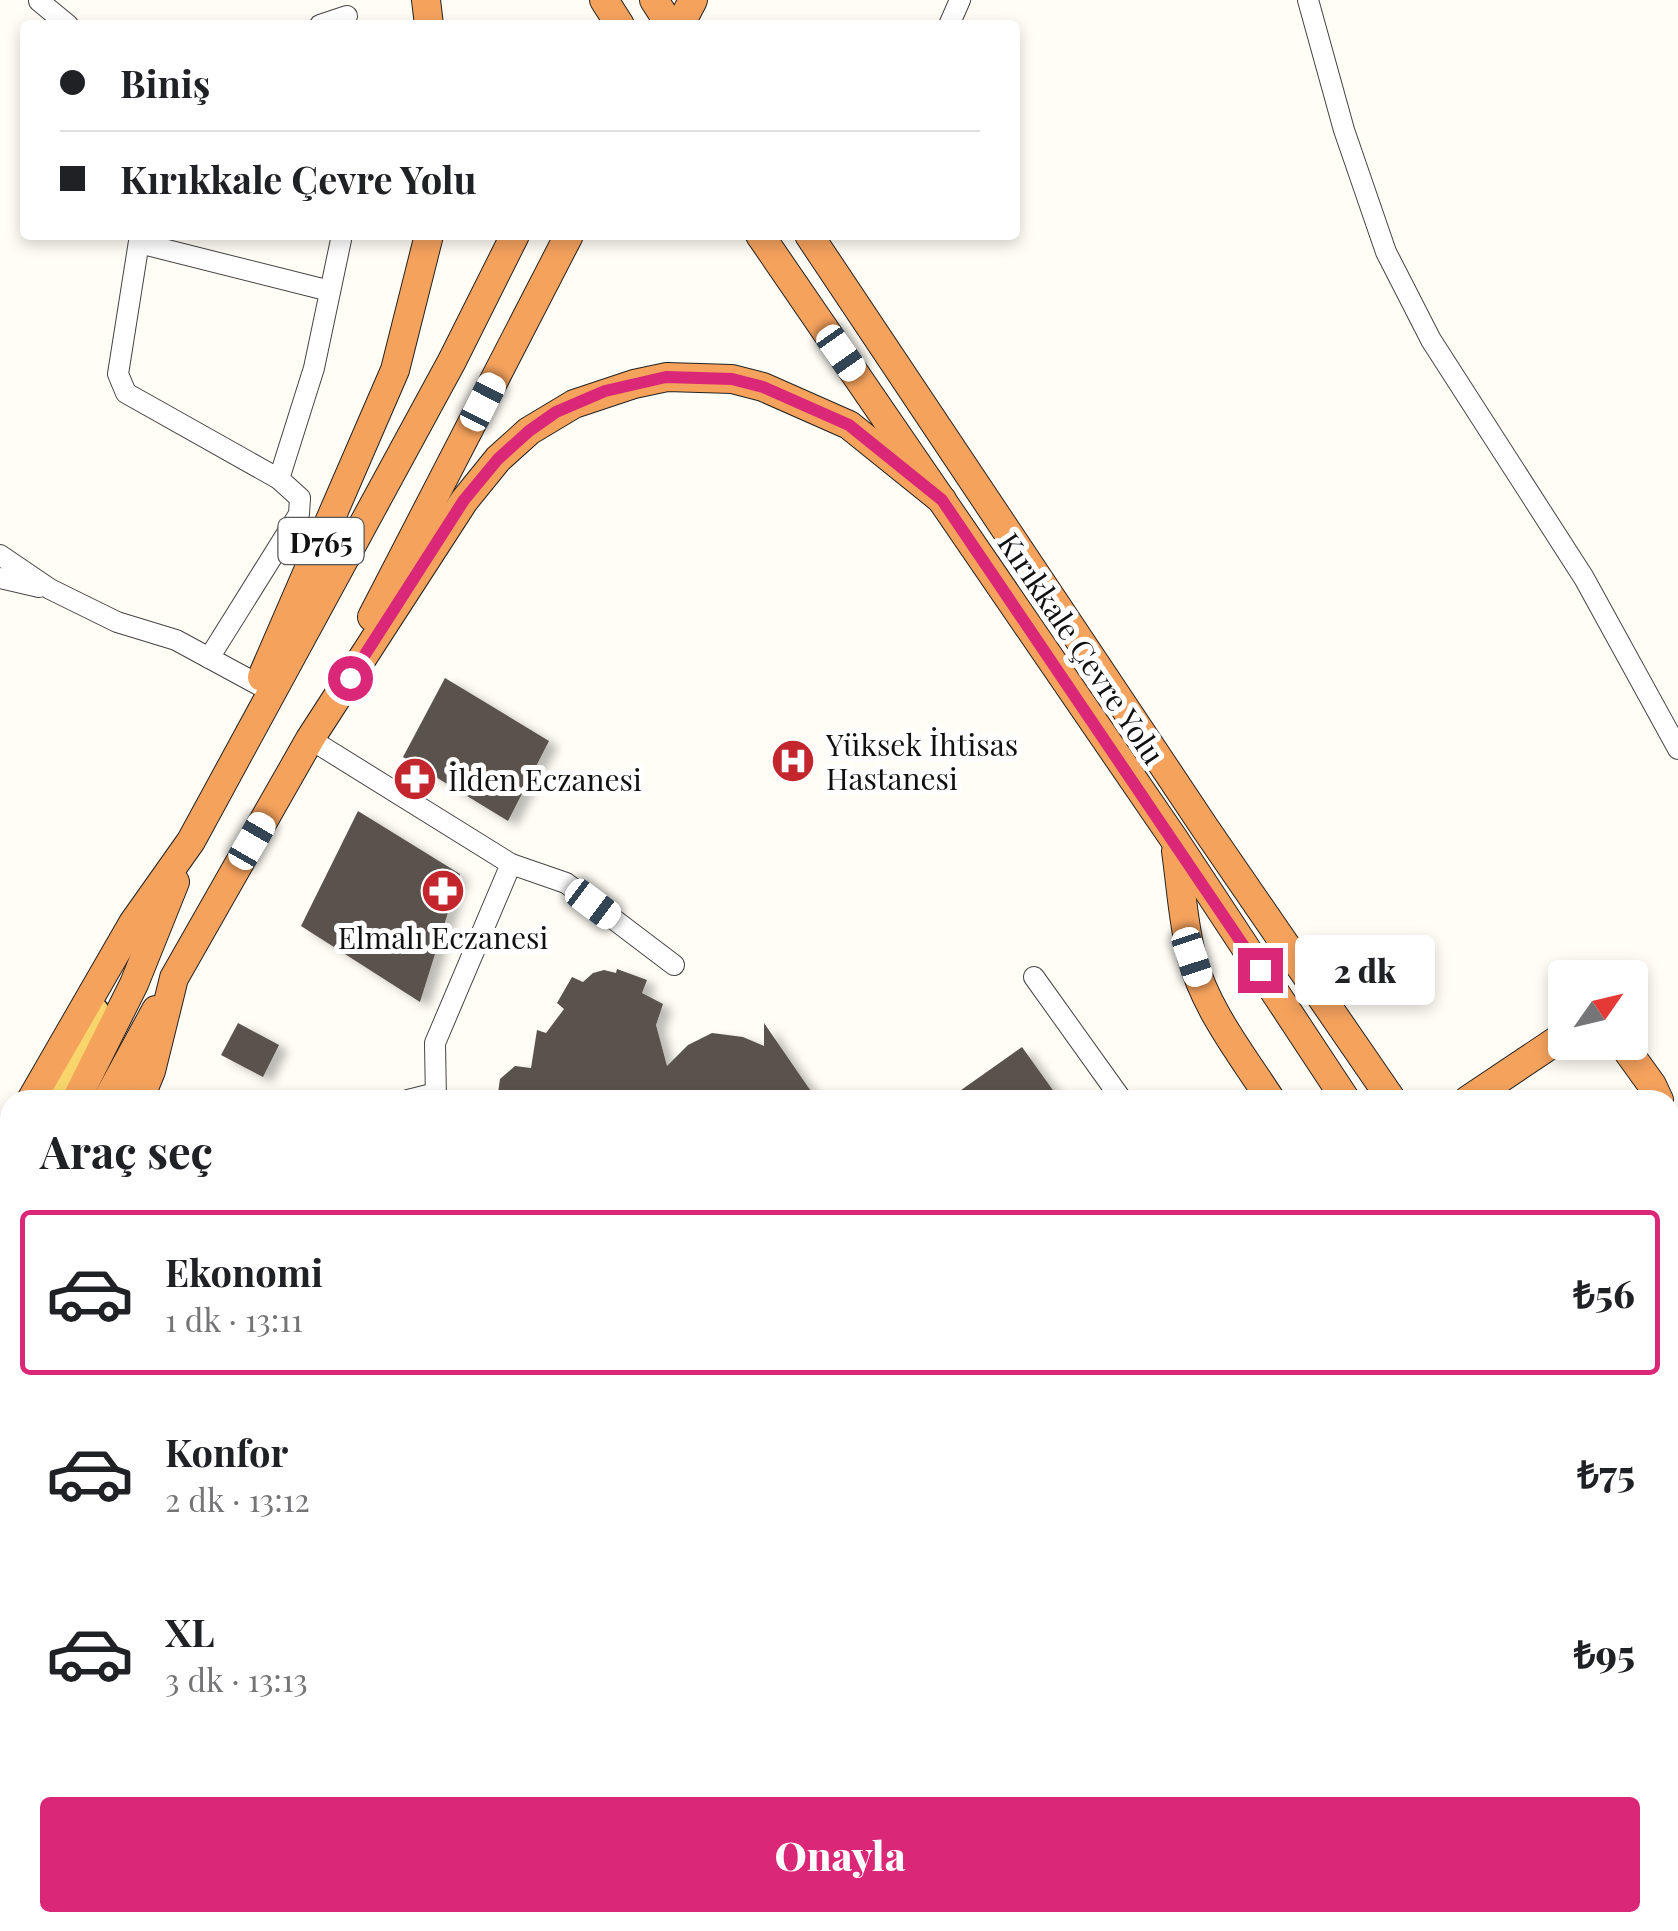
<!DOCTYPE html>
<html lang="tr">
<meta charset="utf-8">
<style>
body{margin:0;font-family:"Playfair Display",serif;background:#f6f6f6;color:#202124;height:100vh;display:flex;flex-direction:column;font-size:38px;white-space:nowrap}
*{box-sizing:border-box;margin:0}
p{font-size:32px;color:#757577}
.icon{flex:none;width:55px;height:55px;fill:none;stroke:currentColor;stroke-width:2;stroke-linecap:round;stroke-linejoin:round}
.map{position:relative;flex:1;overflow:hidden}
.panel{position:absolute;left:0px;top:1090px;width:1680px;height:842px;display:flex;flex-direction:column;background:#fff;border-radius:30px 30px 0 0;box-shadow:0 5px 15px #0003}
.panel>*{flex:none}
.guide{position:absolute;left:20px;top:20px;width:1000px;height:220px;border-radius:10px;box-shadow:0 5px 15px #0003;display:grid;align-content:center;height:220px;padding:0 40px;background:#fff}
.needle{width:65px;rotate:56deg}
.buttons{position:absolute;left:1548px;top:960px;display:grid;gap:20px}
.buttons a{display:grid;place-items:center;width:100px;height:100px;border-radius:10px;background:#fff;box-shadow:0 5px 15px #0003;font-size:50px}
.end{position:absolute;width:45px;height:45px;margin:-22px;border:12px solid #db2777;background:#fff;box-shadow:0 0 0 5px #fff}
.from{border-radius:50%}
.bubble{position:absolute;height:70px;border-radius:10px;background:#fff;box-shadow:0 5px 15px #0003;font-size:32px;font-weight:800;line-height:70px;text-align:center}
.car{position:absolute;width:30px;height:60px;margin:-30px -15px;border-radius:12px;box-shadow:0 0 8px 2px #0007;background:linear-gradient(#fff 24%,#345 0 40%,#fff 0 76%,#345 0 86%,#fff 0)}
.guide b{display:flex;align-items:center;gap:35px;height:95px;font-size:38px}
.guide b+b{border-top:2px solid #e0e0e0}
.guide i{width:25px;height:25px;background:#202124}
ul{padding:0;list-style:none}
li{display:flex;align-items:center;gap:30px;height:165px;margin:0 20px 15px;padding:0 20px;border:5px solid transparent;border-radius:10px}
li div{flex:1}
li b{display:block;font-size:38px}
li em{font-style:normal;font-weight:800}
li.on{border-color:#db2777}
li>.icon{width:90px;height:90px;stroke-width:1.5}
h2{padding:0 40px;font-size:45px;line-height:120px}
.button{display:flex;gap:20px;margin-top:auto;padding:20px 40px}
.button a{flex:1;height:115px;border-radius:10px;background:#db2777;color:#fff;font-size:40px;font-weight:800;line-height:115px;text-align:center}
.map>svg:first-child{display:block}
.building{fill:#5a524d;filter:url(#shadow)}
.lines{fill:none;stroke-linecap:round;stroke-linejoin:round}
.minor-casing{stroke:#444;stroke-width:22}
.major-casing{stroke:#222;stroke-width:28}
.highway-casing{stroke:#222;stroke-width:30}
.minor{stroke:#fff;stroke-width:20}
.major{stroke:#f9d66b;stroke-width:25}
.highway{stroke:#f5a25d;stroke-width:28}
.route{stroke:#db2777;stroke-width:12}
.labels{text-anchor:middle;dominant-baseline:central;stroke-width:10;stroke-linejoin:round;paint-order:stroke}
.shield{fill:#fff;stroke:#585858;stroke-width:2.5}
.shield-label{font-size:28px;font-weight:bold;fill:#111}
.street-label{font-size:30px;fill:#111;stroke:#fff}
.poi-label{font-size:30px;fill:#111;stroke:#fff;text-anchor:start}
</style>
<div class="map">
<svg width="1678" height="1931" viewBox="0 0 1678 1931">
<defs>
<filter id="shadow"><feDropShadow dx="9" dy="5.5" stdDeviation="5" flood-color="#0004"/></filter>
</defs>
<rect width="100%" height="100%" fill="#fffdf5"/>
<g class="building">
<path d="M 445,678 L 549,741 L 508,821 L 403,757 Z"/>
<path d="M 358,811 L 460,874 L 420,1002 L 301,926 Z"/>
<path d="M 617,969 L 647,980 L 642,993 L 663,1004 L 656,1025 L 667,1066 L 688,1045 L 712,1033 L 743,1037 L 764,1046 L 764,1023 L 817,1100 L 497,1100 L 500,1079 L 515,1066 L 531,1068 L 537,1030 L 546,1033 L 564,1009 L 557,1003 L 572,977 L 583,982 L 593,973 L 604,970 L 616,973 Z"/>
<path d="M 238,1023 L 279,1045 L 263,1077 L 221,1055 Z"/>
<path d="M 1022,1047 L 1060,1100 L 947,1100 Z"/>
</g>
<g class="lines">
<g class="minor-casing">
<g id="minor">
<path d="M 1308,0 L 1344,130 L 1386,252 L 1431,340 L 1584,578 L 1678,749"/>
<path d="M 39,1 L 68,25"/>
<path d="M 320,25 L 347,16"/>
<path d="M 949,25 L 960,0"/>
<path d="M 140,235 L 118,374 L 126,393 L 279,479"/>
<path d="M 139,243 L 330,291"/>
<path d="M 0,555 L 50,589 L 117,622 L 176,640 L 259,685"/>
<path d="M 0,578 L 39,587"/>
<path d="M 209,658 L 299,514 L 300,498 L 279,479 L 314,368 L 342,235"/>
<path d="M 310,739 L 511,864 L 566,883 L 674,965"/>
<path d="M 1034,977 L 1122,1100"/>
<path d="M 408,1100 L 436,1093"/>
<path d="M 436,1100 L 435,1043 L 511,864"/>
<path d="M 1670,1270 L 1678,1268"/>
<path d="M 1670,1336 L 1678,1338"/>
<path d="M 1670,1804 L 1678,1804"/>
<path d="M 0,1870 L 10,1868"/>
<path d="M 425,1931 L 436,1922"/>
<path d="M 1498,1931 L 1501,1922"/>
</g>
</g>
<g class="major-casing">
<g id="major">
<path d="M 51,1100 L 96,1011"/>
<path d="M 0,1201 L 10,1181"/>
<path d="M 0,1347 L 10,1326"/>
</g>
</g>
<g class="highway-casing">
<g id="highway">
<path d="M 426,0 L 429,25"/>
<path d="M 604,0 L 620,25"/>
<path d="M 654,0 L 670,25"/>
<path d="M 680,25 L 693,0"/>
<path d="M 760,235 L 1174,839 L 1346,1100"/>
<path d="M 809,235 L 1205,828 L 1392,1100"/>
<path d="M 372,617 L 569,235"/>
<path d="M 262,677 L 395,370 L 429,235"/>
<path d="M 1176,851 C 1181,886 1183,923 1192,958 C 1206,1010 1242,1055 1271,1100"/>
<path d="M 1621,1042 L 1652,1085 L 1659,1100"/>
<path d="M 31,1100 L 133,923 L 191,841 L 452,361 L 515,235"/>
<path d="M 76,1100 L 134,984 L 175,882"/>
<path d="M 107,1100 L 156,1010"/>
<path d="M 139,1100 L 151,1071 L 174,978 L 310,739 L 464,501 L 498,459 L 529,431 L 574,404 L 634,384 L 667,377 L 732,379 L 763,387 L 849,425 L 942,500"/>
<path d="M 1468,1100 L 1565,1035"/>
<path d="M 0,1154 L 10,1136"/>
<path d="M 0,1254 L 10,1233"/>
<path d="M 0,1302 L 10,1280"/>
<path d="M 0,1409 L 10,1390"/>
<path d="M 1670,1518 L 1678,1530"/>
<path d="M 1670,1581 L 1678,1593"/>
</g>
</g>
<use href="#minor" class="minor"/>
<use href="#major" class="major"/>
<use href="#highway" class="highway"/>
</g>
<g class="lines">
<path class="route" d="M 350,678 L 464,500 L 498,459 L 529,431 L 556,412 L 605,391 L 666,377 L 732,379 L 763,387 L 849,425 L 942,500 L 1260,970"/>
</g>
<defs>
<g id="hospital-disc" transform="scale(2.25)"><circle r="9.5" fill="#c4262e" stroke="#fff"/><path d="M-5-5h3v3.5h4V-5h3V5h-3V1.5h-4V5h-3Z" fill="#fff"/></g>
<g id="pharmacy-disc" transform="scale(2.25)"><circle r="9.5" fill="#c4262e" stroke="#fff"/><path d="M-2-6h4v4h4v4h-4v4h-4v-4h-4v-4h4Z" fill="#fff"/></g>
</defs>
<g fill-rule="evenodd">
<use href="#hospital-disc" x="793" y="761"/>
<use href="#pharmacy-disc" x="415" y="779"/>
<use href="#pharmacy-disc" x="443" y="891"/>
</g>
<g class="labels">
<rect class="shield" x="278.5" y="518" width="85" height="46" rx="8"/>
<g class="shield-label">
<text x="321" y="541">D765</text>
</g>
<g class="street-label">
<text transform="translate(1082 648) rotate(56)">Kırıkkale Çevre Yolu</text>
</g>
<g class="poi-label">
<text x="826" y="744">Yüksek İhtisas<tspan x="826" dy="34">Hastanesi</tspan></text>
<text x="448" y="779">İlden Eczanesi</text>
<text x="443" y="937" text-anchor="middle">Elmalı Eczanesi</text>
</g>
</g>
</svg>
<div class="buttons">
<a><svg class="needle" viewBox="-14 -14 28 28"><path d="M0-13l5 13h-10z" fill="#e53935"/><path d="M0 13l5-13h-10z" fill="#757577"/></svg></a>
</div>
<i class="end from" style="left:350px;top:678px"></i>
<i class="end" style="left:1260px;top:970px"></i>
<div class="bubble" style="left:1295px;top:935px;width:140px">2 dk</div>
<i class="car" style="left:841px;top:353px;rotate:145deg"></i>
<i class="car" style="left:483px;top:402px;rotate:27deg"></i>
<i class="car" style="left:252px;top:841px;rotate:30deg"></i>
<i class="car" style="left:593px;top:904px;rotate:127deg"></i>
<i class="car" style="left:1192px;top:957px;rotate:162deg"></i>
<div class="guide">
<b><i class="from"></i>Biniş</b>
<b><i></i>Kırıkkale Çevre Yolu</b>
</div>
<section class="panel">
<h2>Araç seç</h2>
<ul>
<li class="on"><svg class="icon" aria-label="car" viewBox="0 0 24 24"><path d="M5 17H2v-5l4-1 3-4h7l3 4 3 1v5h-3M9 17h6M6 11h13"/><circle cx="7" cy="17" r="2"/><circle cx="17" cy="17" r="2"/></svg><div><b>Ekonomi</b><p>1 dk · 13:11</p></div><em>₺56</em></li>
<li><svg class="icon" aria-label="car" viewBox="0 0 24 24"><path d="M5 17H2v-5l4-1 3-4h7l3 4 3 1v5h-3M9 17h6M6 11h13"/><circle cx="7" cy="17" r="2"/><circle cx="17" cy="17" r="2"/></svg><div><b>Konfor</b><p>2 dk · 13:12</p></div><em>₺75</em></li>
<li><svg class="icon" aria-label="car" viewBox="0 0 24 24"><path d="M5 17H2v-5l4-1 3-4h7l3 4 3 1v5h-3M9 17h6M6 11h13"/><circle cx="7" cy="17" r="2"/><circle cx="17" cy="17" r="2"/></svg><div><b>XL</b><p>3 dk · 13:13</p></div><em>₺95</em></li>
</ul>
<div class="button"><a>Onayla</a></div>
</section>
</div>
